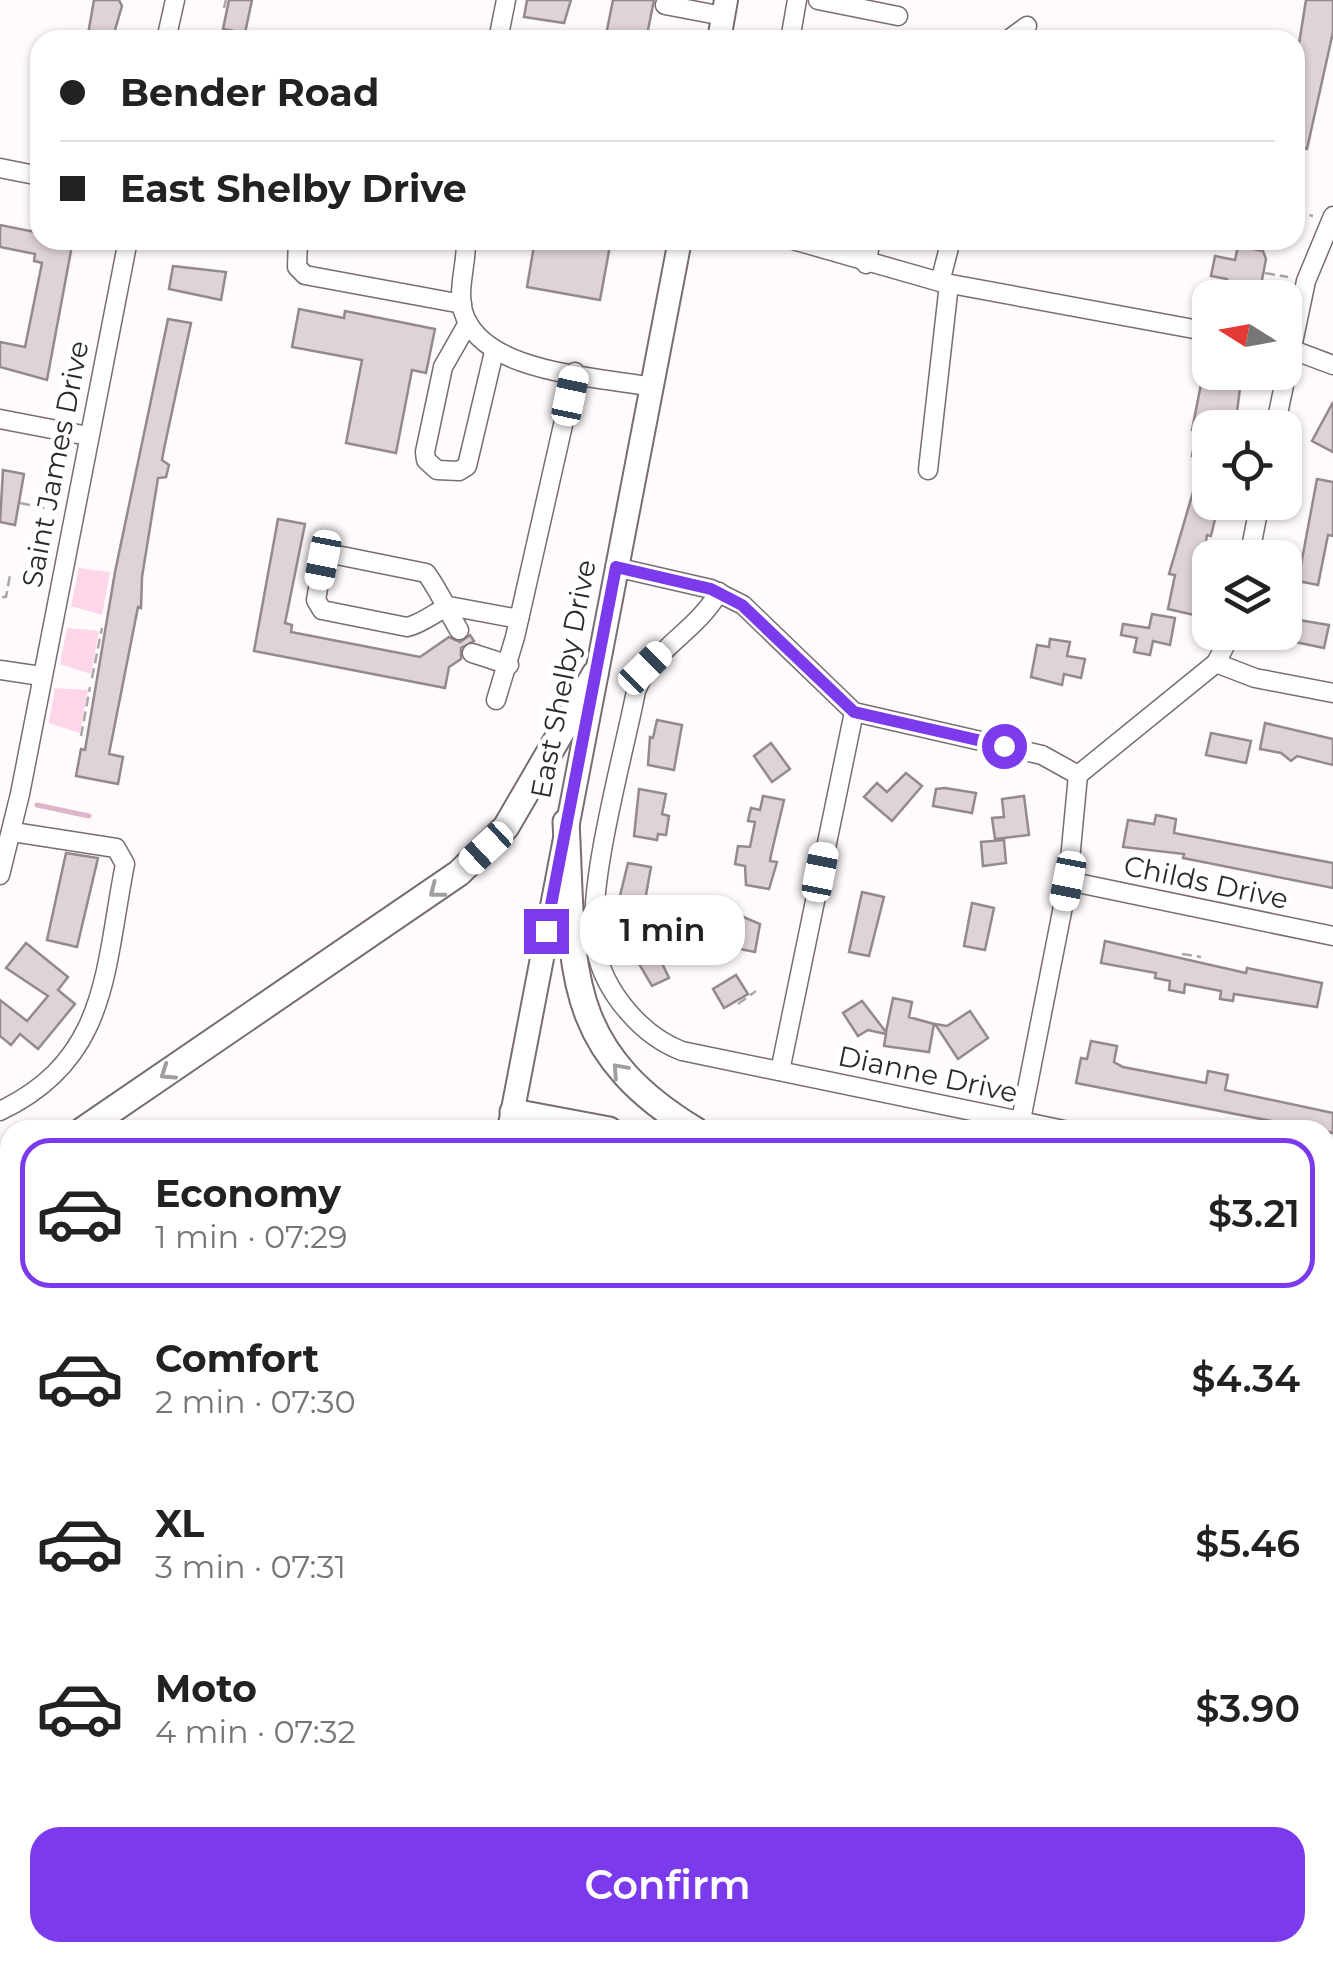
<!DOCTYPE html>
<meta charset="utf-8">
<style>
body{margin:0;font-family:Montserrat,sans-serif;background:#f2f2f2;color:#222;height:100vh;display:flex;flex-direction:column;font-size:38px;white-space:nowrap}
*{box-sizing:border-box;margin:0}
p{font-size:32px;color:#767676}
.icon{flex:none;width:55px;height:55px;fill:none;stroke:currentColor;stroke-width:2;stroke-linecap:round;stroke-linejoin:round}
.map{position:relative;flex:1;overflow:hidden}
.sheet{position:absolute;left:0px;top:1120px;width:1335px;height:842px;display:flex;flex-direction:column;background:#fff;border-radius:30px 30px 0 0;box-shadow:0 2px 8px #0004}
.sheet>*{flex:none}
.top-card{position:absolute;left:30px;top:30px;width:1275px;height:220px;border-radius:30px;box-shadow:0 2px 8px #0004;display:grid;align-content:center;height:220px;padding:0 30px;background:#fff}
.needle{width:65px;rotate:281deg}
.buttons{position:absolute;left:1192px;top:280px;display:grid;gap:20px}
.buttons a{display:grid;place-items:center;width:110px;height:110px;border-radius:20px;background:#fff;box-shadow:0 2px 8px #0004;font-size:50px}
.end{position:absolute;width:45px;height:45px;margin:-22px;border:12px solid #7c3aed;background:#fff;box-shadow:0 0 0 5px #fff}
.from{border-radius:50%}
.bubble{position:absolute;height:70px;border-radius:30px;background:#fff;box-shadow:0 2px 8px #0004;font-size:32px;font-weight:600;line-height:70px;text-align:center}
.car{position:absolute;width:30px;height:60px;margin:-30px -15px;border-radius:12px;box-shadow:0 0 8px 2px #0007;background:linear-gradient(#fff 24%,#345 0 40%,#fff 0 76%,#345 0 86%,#fff 0)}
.top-card b{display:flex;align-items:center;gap:35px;height:95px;font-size:38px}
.top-card b+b{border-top:2px solid #e0e0e0}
.top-card i{width:25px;height:25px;background:#222}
ul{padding:18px 0 0;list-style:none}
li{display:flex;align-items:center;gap:30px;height:150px;margin:0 20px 15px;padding:0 10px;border:5px solid transparent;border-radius:30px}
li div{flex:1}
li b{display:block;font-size:38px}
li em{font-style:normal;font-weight:600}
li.selected{border-color:#7c3aed}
li>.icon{width:90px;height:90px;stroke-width:1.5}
.primary-button{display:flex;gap:20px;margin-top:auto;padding:20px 30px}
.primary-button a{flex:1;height:115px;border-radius:30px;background:#7c3aed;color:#fff;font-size:40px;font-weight:600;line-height:115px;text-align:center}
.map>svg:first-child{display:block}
.green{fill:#fdd6e9}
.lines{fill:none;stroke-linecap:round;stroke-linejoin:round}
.stream{stroke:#deb6c9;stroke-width:5}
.building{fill:#ded3d8;stroke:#94898e;stroke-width:2.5}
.minor-casing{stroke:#786d72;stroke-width:21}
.major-casing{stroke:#786d72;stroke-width:26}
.highway-casing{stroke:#786d72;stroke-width:29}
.path{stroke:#aba6a8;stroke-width:2.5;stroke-dasharray:10 5;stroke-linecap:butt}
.minor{stroke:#fff;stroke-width:18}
.major{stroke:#fff;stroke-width:22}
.highway{stroke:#fff;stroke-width:25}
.oneway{stroke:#a09fa0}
.route{stroke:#7c3aed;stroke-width:12}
.labels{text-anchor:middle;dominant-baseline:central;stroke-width:9;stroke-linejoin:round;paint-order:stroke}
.street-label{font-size:28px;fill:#2d292b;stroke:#fff}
</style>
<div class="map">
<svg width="1333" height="1961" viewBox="0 0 1333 1961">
<rect width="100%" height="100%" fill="#fffafc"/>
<g class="green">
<path d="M 79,568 L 110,572 L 102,615 L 71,606 Z"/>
<path d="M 67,628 L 99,631 L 91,674 L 60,664 Z"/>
<path d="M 55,688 L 88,690 L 80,733 L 49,723 Z"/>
</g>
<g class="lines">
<path class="stream" d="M 37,805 L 89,816"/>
</g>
<g class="building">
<path d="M 94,0 L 119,0 L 122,6 L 112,40 L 87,40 Z"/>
<path d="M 229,0 L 252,0 L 245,33 L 223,29 Z"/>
<path d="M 527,0 L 571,0 L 564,23 L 524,17 Z"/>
<path d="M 613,0 L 654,0 L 646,40 L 605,40 Z"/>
<path d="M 1306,0 L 1333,0 L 1333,32 L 1307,149 L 1295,145 L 1296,62 Z"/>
<path d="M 0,225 L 40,233 L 40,240 L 73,240 L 47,380 L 0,367 L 0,342 L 25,347 L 42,263 L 34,261 L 35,254 L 0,247 Z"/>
<path d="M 535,240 L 611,240 L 600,300 L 527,287 Z"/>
<path d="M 1238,246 L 1263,251 L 1266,259 L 1261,285 L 1256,285 L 1255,292 L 1225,286 L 1227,279 L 1211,276 L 1215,256 L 1235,260 Z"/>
<path d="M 173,266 L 226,272 L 221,300 L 169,289 Z"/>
<path d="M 299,309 L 344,318 L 345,311 L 435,329 L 426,373 L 412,370 L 396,453 L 346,443 L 362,360 L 292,347 Z"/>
<path d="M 168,319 L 191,323 L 164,449 L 162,460 L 169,465 L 166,477 L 158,478 L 142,577 L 141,608 L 138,607 L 109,754 L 123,757 L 118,784 L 76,776 L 81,749 L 85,750 L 115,572 Z"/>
<path d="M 1201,384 L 1240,388 L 1235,428 L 1210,428 L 1210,518 L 1215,519 L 1211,536 L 1207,535 L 1194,615 L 1168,609 L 1175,575 L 1169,574 L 1193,492 L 1198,457 L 1192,456 L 1197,431 L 1192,430 Z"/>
<path d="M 1333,402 L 1333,452 L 1312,441 Z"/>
<path d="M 3,470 L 24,474 L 15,525 L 0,522 Z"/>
<path d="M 1317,479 L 1333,482 L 1333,536 L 1328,535 L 1318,585 L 1298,581 Z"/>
<path d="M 278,519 L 305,524 L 285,623 L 292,625 L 291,632 L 420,657 L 449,637 L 460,642 L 470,635 L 474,641 L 461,648 L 461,659 L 449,667 L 445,688 L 254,651 Z"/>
<path d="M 1152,614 L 1175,618 L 1170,645 L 1153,641 L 1150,655 L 1134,652 L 1137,638 L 1121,635 L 1123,624 L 1149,628 Z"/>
<path d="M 1296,614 L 1299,620 L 1329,625 L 1324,648 L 1285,640 L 1285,617 Z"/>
<path d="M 1050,639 L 1070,642 L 1067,656 L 1085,659 L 1081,678 L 1064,674 L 1062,685 L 1031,677 L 1037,645 L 1049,647 Z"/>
<path d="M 657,720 L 682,725 L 674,770 L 648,765 L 650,737 L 653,738 Z"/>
<path d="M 1265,723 L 1333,739 L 1333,765 L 1297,756 L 1291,761 L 1281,753 L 1260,749 Z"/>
<path d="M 1211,733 L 1251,741 L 1246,763 L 1206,755 Z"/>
<path d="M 771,743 L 790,769 L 772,782 L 754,756 Z"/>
<path d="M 906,773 L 922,786 L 892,821 L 864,797 L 877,783 L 887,792 Z"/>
<path d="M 945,788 L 976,793 L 972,813 L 933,806 L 936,789 Z"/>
<path d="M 639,789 L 666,794 L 662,814 L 669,816 L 666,835 L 658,834 L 657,840 L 634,836 Z"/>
<path d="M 763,796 L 784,800 L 771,855 L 770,861 L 777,862 L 769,889 L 746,885 L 745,866 L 735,864 L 738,846 L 750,847 L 755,822 L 748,821 L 751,808 L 760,810 Z"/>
<path d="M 1024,796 L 1029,835 L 995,839 L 992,818 L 1004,817 L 1002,799 Z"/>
<path d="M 1156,815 L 1176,819 L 1174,833 L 1333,863 L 1333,888 L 1183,858 L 1184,854 L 1123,847 L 1128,820 L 1154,824 Z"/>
<path d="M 1004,840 L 1006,863 L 983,866 L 981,842 Z"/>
<path d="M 66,853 L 98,858 L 77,947 L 47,940 Z"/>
<path d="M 628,863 L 651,867 L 642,917 L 616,912 Z"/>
<path d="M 862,892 L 884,897 L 869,956 L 849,952 Z"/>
<path d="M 972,903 L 994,908 L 985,950 L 964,946 Z"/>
<path d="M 741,916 L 760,924 L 755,952 L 735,948 Z"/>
<path d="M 1105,941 L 1246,973 L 1247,968 L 1322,983 L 1317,1007 L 1234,994 L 1233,1001 L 1220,999 L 1221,991 L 1185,984 L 1184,993 L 1169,990 L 1170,981 L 1155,978 L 1156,973 L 1101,963 Z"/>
<path d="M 652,942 L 669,978 L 652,986 L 632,952 Z"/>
<path d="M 26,943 L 68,977 L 58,990 L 75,1004 L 38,1049 L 20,1034 L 11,1045 L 0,1036 L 0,1000 L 27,1021 L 48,996 L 6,968 Z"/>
<path d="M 736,975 L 748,994 L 724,1008 L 713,989 Z"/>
<path d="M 893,998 L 912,1002 L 909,1017 L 934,1024 L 929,1052 L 884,1046 L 886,1034 L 868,1030 L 858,1036 L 843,1013 L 862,1001 L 886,1032 Z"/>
<path d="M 970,1011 L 988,1038 L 958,1059 L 935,1024 L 947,1026 Z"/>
<path d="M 1091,1041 L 1117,1046 L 1114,1062 L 1123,1067 L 1206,1083 L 1208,1071 L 1228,1075 L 1225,1090 L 1333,1113 L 1333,1133 L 1076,1083 L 1081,1058 L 1087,1059 Z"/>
</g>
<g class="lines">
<g class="minor-casing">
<g id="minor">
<path d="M 818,0 L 898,16"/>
<path d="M 665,5 L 723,16"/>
<path d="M 166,40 L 175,0"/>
<path d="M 498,40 L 506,0"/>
<path d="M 790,40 L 797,0"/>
<path d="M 1008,40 L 1027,26"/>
<path d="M 0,168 L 40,176"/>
<path d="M 298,240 L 297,267 L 305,275 L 462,304"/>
<path d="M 466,240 C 467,262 457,289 463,311 C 481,374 597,376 651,387"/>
<path d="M 793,240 L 940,282 L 1210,332"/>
<path d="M 866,264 L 871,240"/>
<path d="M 940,282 L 951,240"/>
<path d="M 468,323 L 443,367 L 425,452 L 426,460 L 437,470 L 459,471 L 467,466 L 494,352"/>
<path d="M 1285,347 L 1333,365"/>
<path d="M 0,419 L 88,436"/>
<path d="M 1275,428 L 1306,281 L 1333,216"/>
<path d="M 928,470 L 949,284"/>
<path d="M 1249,558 L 1260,502"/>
<path d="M 615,567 L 711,589 L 743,605 L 854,712 L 1042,755 L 1078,775 L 1068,881 L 1019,1130"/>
<path d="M 719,592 C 695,633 653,648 636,691 C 624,754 585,890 596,949 C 604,992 642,1036 682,1051 L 1064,1130"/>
<path d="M 459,630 C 448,612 439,590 426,573 L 332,554 L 323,560 L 316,600 L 322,610 L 407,627 C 422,624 435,612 449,606 L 519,619"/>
<path d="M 472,653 L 509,665"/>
<path d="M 1216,663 L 1232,632"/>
<path d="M 0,670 L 41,676"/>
<path d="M 496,700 L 515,637 L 575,372"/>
<path d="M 1078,775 L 1216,663 L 1255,678 L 1333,693"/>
<path d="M 0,875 L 20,794 L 128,240"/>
<path d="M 1068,881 L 1333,936"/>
<path d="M 780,1071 L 854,712"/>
<path d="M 0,1111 C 109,1059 104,970 125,864 L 116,848 L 13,832"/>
<path d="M 1325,1184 L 1333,1185"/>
</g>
</g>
<g class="major-casing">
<g id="major">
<path d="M 719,40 L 726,0"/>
<path d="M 509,1130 L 680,240"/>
<path d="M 345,1961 L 347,1952"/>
</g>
</g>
<g class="highway-casing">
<g id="highway">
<path d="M 566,822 C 574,964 559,1047 695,1130"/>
<path d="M 513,1112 L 609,1130"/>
<path d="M 83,1130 L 459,873 L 506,827 L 595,674"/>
<path d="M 0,1185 L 10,1179"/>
<path d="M 0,1397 L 10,1399"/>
<path d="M 0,1455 L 10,1457"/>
<path d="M 0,1502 L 10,1505"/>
<path d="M 1325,1627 L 1333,1630"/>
<path d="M 1325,1658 L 1333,1660"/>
<path d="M 1325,1727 L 1333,1729"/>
<path d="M 300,1952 L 301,1961"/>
<path d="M 442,1952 L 492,1961"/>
<path d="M 699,1961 L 713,1952"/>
</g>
</g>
<g class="path">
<path d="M 224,8 L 226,0"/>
<path d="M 676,40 L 679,26"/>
<path d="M 1295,211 L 1313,216"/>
<path d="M 1265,273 L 1288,277"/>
<path d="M 1238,418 L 1256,421"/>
<path d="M 20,503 L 58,511"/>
<path d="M 1199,583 L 1205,585 L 1200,607"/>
<path d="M 2,597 L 6,597 L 10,575"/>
<path d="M 92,678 L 102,628"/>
<path d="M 81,736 L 90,687"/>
<path d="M 1182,954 L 1201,957"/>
<path d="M 738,1004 L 756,991"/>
<path d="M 384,1961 L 396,1960"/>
</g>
<use href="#minor" class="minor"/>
<use href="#major" class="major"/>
<use href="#highway" class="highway"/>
</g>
<defs><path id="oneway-chevron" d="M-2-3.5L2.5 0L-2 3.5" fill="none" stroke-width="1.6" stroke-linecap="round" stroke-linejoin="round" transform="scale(2.5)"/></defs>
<g class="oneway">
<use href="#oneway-chevron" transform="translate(436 891) rotate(142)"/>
<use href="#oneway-chevron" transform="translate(619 1070) rotate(-132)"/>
<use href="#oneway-chevron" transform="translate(167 1073) rotate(146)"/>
</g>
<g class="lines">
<path class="route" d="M 546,931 L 616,567 L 711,589 L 742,605 L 854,712 L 1004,746"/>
</g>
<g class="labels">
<g class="street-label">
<text transform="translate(55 464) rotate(-79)">Saint James Drive</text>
<text transform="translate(563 679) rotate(-79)">East Shelby Drive</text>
<text transform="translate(1206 882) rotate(12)">Childs Drive</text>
<text transform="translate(928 1074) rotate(12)">Dianne Drive</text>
</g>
</g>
</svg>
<div class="buttons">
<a><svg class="needle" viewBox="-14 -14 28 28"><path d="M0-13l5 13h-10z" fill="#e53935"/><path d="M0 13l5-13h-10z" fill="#767676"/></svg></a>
<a><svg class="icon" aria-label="locate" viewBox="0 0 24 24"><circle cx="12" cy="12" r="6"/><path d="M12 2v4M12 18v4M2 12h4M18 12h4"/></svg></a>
<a><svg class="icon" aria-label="layers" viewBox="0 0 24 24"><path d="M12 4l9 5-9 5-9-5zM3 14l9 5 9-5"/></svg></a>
</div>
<i class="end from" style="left:1004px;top:746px"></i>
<i class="end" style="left:546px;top:931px"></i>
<div class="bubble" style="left:580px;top:895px;width:165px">1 min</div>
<i class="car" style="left:570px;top:396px;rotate:12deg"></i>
<i class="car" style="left:323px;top:560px;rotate:191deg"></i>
<i class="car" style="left:645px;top:668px;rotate:45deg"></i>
<i class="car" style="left:486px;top:848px;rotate:227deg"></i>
<i class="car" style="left:820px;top:872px;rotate:11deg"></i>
<i class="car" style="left:1068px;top:881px;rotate:191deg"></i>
<div class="top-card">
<b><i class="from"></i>Bender Road</b>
<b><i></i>East Shelby Drive</b>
</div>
<section class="sheet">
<ul>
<li class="selected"><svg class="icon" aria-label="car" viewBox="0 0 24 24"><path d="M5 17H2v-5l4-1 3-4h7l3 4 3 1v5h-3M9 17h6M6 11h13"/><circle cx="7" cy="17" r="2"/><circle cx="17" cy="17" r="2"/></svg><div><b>Economy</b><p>1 min · 07:29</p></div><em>$3.21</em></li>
<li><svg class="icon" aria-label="car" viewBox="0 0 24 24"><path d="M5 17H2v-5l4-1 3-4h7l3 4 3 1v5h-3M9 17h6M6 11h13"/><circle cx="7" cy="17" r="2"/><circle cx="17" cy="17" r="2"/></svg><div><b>Comfort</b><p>2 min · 07:30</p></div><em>$4.34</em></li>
<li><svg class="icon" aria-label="car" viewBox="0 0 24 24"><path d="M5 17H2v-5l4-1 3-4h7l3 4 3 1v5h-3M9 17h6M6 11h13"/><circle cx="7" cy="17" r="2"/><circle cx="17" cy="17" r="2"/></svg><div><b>XL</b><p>3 min · 07:31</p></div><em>$5.46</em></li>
<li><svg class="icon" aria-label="car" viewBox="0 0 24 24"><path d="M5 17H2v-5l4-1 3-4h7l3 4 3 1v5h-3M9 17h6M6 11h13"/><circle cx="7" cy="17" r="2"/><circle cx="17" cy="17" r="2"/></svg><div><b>Moto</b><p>4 min · 07:32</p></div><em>$3.90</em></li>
</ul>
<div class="primary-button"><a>Confirm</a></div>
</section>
</div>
